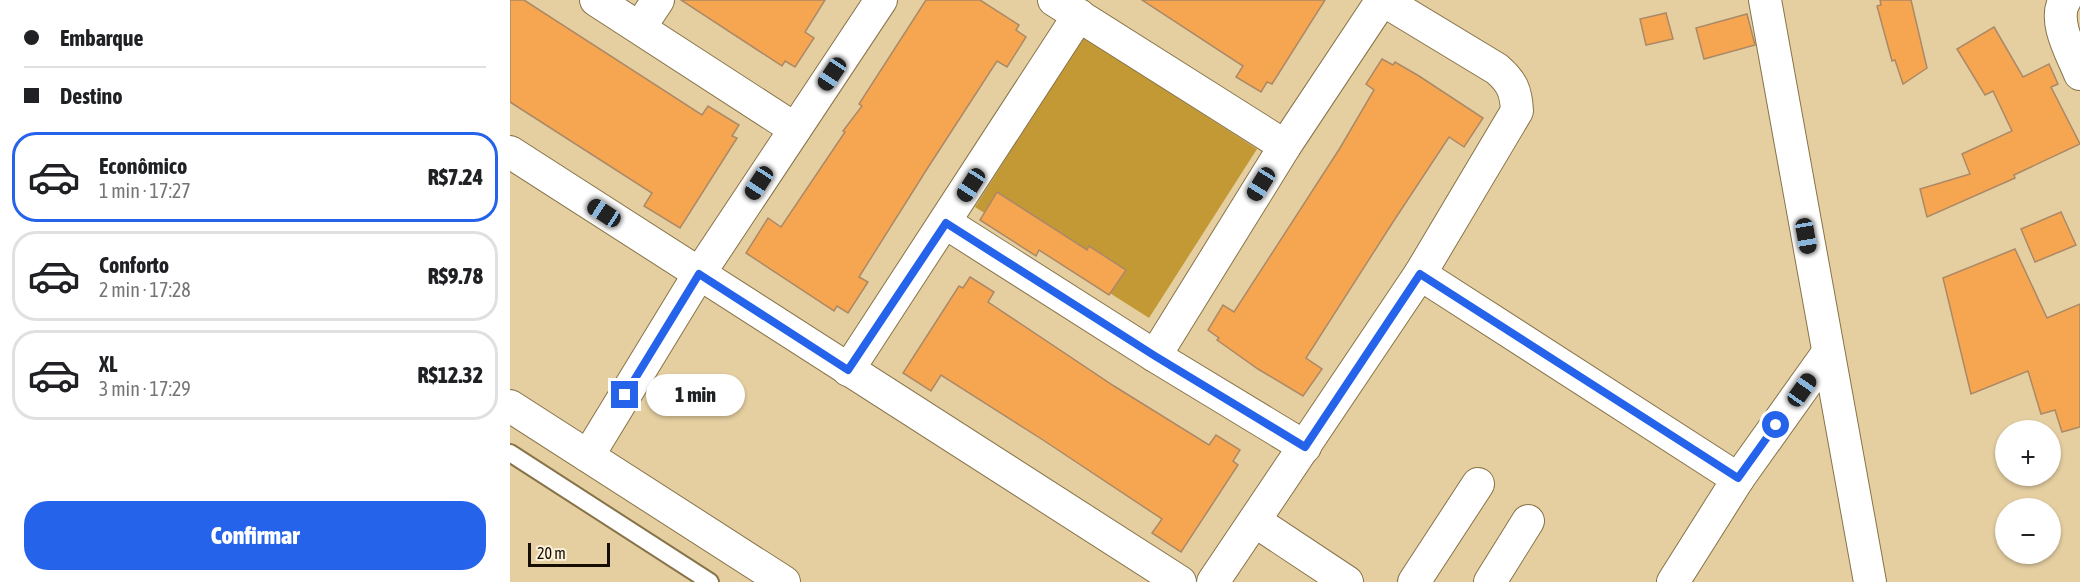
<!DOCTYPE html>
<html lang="pt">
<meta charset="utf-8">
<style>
body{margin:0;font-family:"Asap Condensed",sans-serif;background:#f2f2f2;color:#202124;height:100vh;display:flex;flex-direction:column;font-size:22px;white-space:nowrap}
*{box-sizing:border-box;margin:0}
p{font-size:20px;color:#757577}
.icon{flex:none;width:33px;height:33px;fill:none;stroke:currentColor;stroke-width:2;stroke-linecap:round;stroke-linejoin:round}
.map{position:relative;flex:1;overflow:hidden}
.details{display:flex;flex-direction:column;background:#fff;width:510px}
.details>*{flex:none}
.top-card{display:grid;align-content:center;height:132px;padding:0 24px;background:#fff}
.buttons{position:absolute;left:1485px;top:420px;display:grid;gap:12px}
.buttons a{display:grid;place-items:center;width:66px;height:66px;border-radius:50%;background:#fff;box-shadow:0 2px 4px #0004;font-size:30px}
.scale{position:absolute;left:18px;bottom:15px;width:82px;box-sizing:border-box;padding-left:6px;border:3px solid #140d00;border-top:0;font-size:16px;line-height:21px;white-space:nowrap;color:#140d00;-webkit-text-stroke:4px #fcf1da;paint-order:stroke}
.end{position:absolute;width:27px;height:27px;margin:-14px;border:8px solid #2563eb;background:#fff;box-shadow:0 0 0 3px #fff}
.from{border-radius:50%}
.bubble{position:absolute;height:42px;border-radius:21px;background:#fff;box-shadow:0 2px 4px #0004;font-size:20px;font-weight:800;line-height:42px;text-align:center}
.car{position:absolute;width:18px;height:36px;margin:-18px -9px;border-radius:8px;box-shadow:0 0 4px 2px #0007;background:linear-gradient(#222 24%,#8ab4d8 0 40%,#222 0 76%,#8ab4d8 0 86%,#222 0)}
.top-card b{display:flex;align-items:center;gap:21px;height:57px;font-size:22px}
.top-card b+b{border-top:2px solid #e0e0e0}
.top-card i{width:15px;height:15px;background:#202124}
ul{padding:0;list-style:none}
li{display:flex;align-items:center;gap:18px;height:90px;margin:0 12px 9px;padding:0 12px;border:3px solid #e0e0e0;border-radius:24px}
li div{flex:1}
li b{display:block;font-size:22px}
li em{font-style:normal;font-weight:800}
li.selected{border-color:#2563eb}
li>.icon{width:54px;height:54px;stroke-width:1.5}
.button{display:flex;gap:12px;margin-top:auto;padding:12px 24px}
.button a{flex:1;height:69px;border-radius:24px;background:#2563eb;color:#fff;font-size:24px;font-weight:800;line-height:69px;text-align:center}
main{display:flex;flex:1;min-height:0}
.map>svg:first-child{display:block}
.green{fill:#c39936}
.building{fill:#f6a650;stroke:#ac8966;stroke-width:1.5}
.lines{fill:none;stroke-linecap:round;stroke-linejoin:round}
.lane-casing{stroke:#877348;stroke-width:20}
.street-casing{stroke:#877348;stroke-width:34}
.lane{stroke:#fff;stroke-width:16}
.street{stroke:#fff;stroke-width:32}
.route{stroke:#2563eb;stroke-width:8}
</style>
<main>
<section class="details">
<div class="top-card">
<b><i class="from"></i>Embarque</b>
<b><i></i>Destino</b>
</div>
<ul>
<li class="selected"><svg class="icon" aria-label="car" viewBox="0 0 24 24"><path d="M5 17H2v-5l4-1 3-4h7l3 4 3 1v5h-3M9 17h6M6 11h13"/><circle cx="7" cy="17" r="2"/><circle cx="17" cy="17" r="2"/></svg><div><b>Econômico</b><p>1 min · 17:27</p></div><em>R$7.24</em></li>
<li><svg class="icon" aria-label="car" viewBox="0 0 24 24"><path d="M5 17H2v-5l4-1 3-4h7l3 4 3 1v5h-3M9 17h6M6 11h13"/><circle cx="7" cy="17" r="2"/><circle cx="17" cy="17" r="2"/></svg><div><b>Conforto</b><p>2 min · 17:28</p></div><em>R$9.78</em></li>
<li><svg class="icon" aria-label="car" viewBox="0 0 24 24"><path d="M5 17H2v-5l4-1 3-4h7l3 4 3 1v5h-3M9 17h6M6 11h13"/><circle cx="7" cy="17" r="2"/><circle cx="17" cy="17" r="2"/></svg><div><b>XL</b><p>3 min · 17:29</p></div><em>R$12.32</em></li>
</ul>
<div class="button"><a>Confirmar</a></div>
</section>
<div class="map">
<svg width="1570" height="582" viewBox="0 0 1570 582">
<rect width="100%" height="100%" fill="#e5cfa1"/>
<path class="green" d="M 573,37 L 747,149 L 639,318 L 465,207 Z"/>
<g class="building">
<path d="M 0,0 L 14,0 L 192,115 L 198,106 L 229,125 L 222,136 L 227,138 L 170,228 L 134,206 L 142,193 L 0,102 Z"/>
<path d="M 171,0 L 315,0 L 295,32 L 304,38 L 285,67 L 275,61 L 272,66 Z"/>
<path d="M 416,0 L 470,0 L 509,25 L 506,30 L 516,37 L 497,67 L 487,61 L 417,169 L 349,277 L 358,282 L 338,313 L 327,306 L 324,311 L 236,253 L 258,218 L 271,227 L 335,132 L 333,131 L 352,106 L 349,104 Z"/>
<path d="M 632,0 L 815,0 L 762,84 L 757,82 L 751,92 L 726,77 L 733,66 Z"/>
<path d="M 1370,0 L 1401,0 L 1417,68 L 1393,84 L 1385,60 L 1382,61 L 1367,6 L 1371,5 Z"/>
<path d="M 1156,13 L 1163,39 L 1136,45 L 1130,19 Z"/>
<path d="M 1237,14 L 1245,45 L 1194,59 L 1186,28 Z"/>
<path d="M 1484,27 L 1513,77 L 1539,64 L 1548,84 L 1541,87 L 1570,144 L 1504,175 L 1505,178 L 1417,217 L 1410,189 L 1460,174 L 1452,154 L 1502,131 L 1483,91 L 1475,95 L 1447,49 Z"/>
<path d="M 872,59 L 883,65 L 885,62 L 909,76 L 973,118 L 954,147 L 939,137 L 883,222 L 796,358 L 812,369 L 793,396 L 748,369 L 707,340 L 709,338 L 698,330 L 713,305 L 724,312 L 830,148 L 864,90 L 856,84 Z"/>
<path d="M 487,192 L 577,250 L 579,246 L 616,270 L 599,295 L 529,250 L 526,256 L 470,220 Z"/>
<path d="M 1551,212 L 1566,245 L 1525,262 L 1511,229 Z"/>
<path d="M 1505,249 L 1537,318 L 1570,304 L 1570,427 L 1552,432 L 1545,410 L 1531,414 L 1518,371 L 1461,394 L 1433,278 Z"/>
<path d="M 460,277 L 484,292 L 478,302 L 604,386 L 699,445 L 706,435 L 730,450 L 723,461 L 728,465 L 671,552 L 642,533 L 652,519 L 533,440 L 431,375 L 421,391 L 393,373 L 449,286 L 453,288 Z"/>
</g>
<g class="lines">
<g class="lane-casing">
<path id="lane" d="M 0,453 L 200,582"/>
</g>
<g class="street-casing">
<g id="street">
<path d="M 86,0 L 285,129"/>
<path d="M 544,0 L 775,146"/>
<path d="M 1255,0 L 1360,582"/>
<path d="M 1555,0 C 1542,20 1562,54 1570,74"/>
<path d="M 130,27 L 148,0"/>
<path d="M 0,152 L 670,582"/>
<path d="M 436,223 L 645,356 L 795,447"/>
<path d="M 910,274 L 1228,479"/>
<path d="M 645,356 L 775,146 L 872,0"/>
<path d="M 338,370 L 569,15"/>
<path d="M 0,406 L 274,582"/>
<path d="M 78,456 L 189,274 L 371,0"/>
<path d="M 745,521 L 837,582"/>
<path d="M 703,582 L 910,274 L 1007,111 C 1006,91 1002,82 987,69 L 873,0"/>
<path d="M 904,582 L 968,484"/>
<path d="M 980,582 L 1018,521"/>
<path d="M 1163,582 L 1228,479 L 1317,354"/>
</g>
</g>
<use href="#lane" class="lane"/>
<use href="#street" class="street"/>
</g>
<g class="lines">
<path class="route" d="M 115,395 L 189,274 L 338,370 L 436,223 L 645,356 L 795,447 L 910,274 L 1228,478 L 1266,425"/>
</g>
</svg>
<div class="buttons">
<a>+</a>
<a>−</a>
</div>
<div class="scale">20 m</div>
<i class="end from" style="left:1266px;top:425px"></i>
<i class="end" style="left:115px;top:395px"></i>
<div class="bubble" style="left:136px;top:374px;width:99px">1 min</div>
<i class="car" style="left:322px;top:74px;rotate:214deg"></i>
<i class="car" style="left:249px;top:183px;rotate:213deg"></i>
<i class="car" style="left:751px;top:184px;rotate:212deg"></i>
<i class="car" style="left:461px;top:185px;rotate:213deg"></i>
<i class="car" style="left:94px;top:213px;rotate:303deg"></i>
<i class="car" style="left:1296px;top:236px;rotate:170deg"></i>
<i class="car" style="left:1292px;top:390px;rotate:35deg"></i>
</div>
</main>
